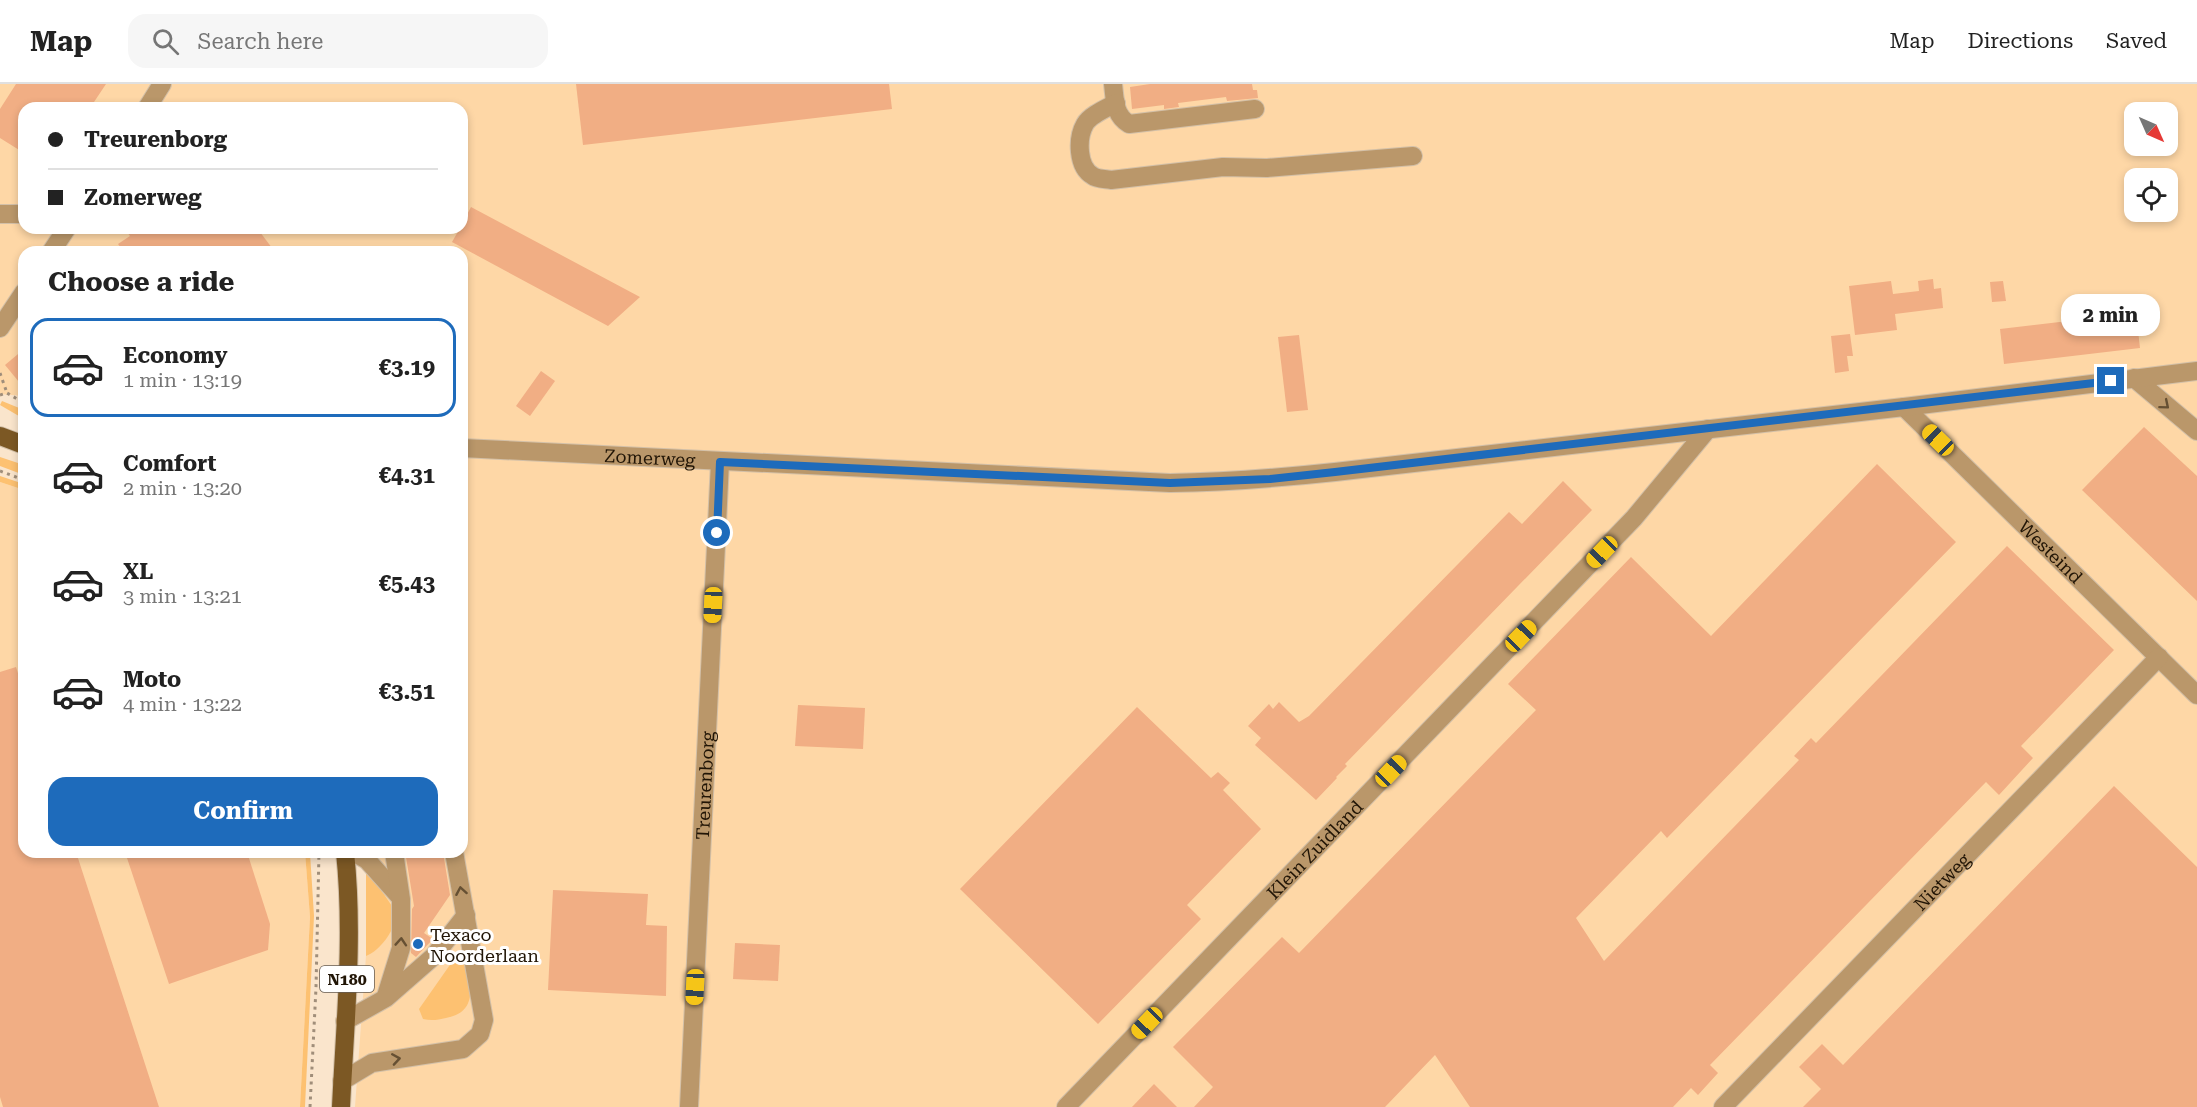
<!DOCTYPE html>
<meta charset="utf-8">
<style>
body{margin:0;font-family:"Roboto Serif",serif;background:#f6f6f6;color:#222;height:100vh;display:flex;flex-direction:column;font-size:22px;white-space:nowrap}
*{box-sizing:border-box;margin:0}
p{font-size:20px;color:#767676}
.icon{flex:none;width:33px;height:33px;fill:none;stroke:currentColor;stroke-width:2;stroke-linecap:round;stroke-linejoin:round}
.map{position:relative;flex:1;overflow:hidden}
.panel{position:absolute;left:18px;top:162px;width:450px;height:612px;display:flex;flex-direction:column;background:#fff;border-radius:18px;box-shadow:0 3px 9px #0003}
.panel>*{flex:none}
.hud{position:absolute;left:18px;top:18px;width:450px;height:132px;border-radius:18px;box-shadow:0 3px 9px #0003;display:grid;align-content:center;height:132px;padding:0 30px;background:#fff}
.needle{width:39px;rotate:135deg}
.controls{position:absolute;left:2124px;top:18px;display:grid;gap:12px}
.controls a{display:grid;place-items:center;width:54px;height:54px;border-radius:12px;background:#fff;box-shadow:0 3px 9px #0003;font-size:30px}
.end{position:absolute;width:27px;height:27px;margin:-14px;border:8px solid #1e6bbb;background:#fff;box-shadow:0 0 0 3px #fff}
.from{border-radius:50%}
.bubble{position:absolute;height:42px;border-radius:18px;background:#fff;box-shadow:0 3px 9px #0003;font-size:20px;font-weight:700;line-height:42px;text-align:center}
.car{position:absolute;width:18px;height:36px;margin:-18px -9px;border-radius:8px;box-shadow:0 0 4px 2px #0007;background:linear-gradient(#f5c518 24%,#345 0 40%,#f5c518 0 76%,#345 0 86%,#f5c518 0)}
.hud b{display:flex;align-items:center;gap:21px;height:57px;font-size:22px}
.hud b+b{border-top:2px solid #e0e0e0}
.hud i{width:15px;height:15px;background:#222}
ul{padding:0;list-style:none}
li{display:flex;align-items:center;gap:18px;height:99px;margin:0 12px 9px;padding:0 18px;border:3px solid transparent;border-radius:18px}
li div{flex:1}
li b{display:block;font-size:22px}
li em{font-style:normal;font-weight:700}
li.on{border-color:#1e6bbb}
li>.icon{width:54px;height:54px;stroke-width:1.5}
h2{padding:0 30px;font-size:27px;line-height:72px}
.button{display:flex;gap:12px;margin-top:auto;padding:12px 30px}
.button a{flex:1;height:69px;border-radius:18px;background:#1e6bbb;color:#fff;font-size:24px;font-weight:700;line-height:69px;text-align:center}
header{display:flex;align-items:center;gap:36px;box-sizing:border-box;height:84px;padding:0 30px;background:#fff;border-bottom:2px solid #e0e0e0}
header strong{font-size:28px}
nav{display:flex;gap:33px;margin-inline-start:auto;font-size:21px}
.search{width:420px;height:54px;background:#f6f6f6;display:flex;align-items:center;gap:15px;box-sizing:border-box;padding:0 21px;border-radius:18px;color:#767676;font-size:22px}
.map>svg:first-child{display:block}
.built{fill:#fed7a6;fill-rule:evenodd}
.green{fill:#fdc171}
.building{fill:#f1ae84}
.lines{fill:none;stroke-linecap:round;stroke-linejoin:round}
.minor-casing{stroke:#d3c0a8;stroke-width:20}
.major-casing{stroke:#d3c0a8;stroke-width:20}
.path{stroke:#a08e7a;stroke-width:3;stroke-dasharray:3 4.5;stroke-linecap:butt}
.minor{stroke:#ba976a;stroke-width:18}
.major{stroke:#7c5824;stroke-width:18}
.oneway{stroke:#665033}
.route{stroke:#1e6bbb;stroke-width:8}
.poi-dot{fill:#1e6bbb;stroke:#fff;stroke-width:2}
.labels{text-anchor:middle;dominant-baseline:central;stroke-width:6;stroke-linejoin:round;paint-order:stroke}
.shield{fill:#fff;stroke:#645b51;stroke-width:1.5}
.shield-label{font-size:16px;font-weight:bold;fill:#211506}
.street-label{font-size:18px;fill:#211506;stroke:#fff}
.poi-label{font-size:18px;fill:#211506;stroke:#fff;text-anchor:start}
</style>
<header>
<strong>Map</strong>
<div class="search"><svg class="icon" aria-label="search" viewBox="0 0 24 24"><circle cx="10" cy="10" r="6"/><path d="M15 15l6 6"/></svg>Search here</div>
<nav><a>Map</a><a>Directions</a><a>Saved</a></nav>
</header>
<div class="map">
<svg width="2197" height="1023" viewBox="0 0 2197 1023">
<rect width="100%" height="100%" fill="#fae5cc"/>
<g class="built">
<path d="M 0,0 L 2197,0 L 2197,1023 L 355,1023 L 366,872 L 366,784 L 364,768 L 462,768 L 462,168 L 24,168 L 24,312 L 0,310 ZM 24,24 L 462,24 L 462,144 L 24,144 ZM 2134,28 L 2168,28 L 2168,62 L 2134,62 ZM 2134,94 L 2168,94 L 2168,128 L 2134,128 Z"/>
<path d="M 0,398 L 24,406 L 24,768 L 305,768 L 310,833 L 300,1023 L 0,1023 Z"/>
</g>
<g class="green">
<path d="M 2,317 L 24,326 L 24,335 L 0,321 Z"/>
<path d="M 0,373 L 24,381 L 24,391 L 0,382 Z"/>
<path d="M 0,392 L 24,400 L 24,406 L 0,398 Z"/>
<path d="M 305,768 L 310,769 L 314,832 L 305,1023 L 300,1023 L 310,833 Z"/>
<path d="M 366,784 L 396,828 C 397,844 380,867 366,872 Z"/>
<path d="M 464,867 C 468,893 483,927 446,934 C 438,936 431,937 423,935 L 419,925 L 459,868 Z"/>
</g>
<g class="building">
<path d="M 16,0 L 106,0 L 90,24 L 24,24 L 24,69 L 0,54 L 0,25 Z"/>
<path d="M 576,0 L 889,0 L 892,25 L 583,61 Z"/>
<path d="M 1150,0 L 1252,0 L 1253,6 L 1257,6 L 1258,14 L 1227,17 L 1226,13 L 1178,19 L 1179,23 L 1164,25 L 1164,21 L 1132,25 L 1130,3 Z"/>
<path d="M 471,123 L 640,213 L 608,242 L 452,158 L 460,144 L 462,144 L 462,140 Z"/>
<path d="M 124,144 L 257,144 L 275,168 L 124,168 L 118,160 L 130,152 Z"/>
<path d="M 1933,195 L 1934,205 L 1941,204 L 1943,224 L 1895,230 L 1897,246 L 1855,251 L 1849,202 L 1891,197 L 1893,210 L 1919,207 L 1918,197 Z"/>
<path d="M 2003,197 L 2006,217 L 1992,218 L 1990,198 Z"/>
<path d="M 2136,229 L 2140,264 L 2004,280 L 2000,245 Z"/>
<path d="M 1850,250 L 1853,272 L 1847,272 L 1849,287 L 1835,289 L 1831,252 Z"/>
<path d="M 1299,251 L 1308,326 L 1287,328 L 1278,253 Z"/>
<path d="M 24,265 L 24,304 L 5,281 Z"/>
<path d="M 541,287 L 555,297 L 530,332 L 516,322 Z"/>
<path d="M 2144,343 L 2197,392 L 2197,517 L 2082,406 Z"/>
<path d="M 1877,380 L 1956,458 L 1667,754 L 1661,747 L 1576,834 L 1604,877 L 1799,676 L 1794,672 L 1811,654 L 1816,659 L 2007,462 L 2114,566 L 2021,662 L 2033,674 L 1999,711 L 1986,698 L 1710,981 L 1718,989 L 1698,1011 L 1691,1004 L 1673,1023 L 1470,1023 L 1435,971 L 1385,1023 L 1194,1023 L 1213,1003 L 1173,963 L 1282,853 L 1299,869 L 1536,626 L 1508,600 L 1631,473 L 1711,552 Z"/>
<path d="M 1563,397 L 1592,426 L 1345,680 L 1347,682 L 1336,693 L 1337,694 L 1316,716 L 1255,661 L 1261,654 L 1248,642 L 1269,620 L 1273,625 L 1279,618 L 1299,638 L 1309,632 L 1509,428 L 1522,440 Z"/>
<path d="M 16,583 L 24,608 L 24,768 L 76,768 L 159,1023 L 3,1023 L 0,1013 L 0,588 Z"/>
<path d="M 798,621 L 865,624 L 863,665 L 795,662 Z"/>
<path d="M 1137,623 L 1211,694 L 1218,688 L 1230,699 L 1223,706 L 1261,745 L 1187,821 L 1201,835 L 1098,940 L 960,805 Z"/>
<path d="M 2114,702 L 2197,783 L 2197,1023 L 1803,1023 L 1821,1005 L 1799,983 L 1822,960 L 1843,981 Z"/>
<path d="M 125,768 L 247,768 L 270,840 L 268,866 L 169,900 Z"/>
<path d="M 434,768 L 443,768 L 450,811 L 424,849 L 433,855 L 416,873 L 411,869 L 412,825 L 414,822 L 406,773 Z"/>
<path d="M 553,806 L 648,810 L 646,841 L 667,842 L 666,912 L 548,906 Z"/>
<path d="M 735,859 L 780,861 L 778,897 L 733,895 Z"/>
<path d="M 1154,1000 L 1177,1023 L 1132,1023 Z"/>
</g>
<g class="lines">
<g class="minor-casing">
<g id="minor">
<path d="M 1113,0 C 1115,16 1114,31 1129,40 L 1255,25"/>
<path d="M 1116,19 C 1107,24 1090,31 1085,40 C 1077,54 1077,83 1093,92 C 1097,95 1106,95 1111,96 L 1223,83 L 1267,84 L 1413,72"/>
<path d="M 147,24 L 162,0"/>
<path d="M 0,130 L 24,130"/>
<path d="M 51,168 L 67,144"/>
<path d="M 0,244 L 24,208"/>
<path d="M 2134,294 L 2197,347"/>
<path id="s1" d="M 1904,323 L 2197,611"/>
<path id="s2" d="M 462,364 L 1170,399 C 1225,398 1279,394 1335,388 L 1904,323 L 2197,287"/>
<path d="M 353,768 L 367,776 L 400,813"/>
<path d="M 386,912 L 401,864 L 401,815 L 394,768"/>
<path d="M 345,937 L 386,914 L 434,872 L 466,831"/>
<path d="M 342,997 L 372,979 L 463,965 L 480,950 L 484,936 L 454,768"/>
<path id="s3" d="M 689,1023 L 720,378"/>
<path id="s4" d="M 1066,1023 L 1634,434 L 1708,345"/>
<path id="s5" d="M 1723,1023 L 2159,573"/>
</g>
</g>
<g class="major-casing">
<g id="major">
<path d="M 0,352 L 24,361"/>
<path d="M 341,1023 C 345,939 354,852 345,768"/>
</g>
</g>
<g class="path">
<path d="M 0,289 L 7,309"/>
<path d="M 0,311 L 7,309 L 24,319"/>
<path d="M 0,387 L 24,396"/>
<path d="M 310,1023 L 316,904 L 319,768"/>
</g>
<use href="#minor" class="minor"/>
<use href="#major" class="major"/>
</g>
<defs><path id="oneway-chevron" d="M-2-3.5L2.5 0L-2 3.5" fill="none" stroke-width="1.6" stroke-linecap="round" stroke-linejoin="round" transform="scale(1.5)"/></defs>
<g class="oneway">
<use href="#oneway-chevron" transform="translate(2165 321) rotate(40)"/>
<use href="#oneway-chevron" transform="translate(461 807) rotate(-100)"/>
<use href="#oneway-chevron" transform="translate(401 858) rotate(-86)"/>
<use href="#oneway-chevron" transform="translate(396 975) rotate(-9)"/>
</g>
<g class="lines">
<path class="route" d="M 717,449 L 720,378 L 1170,399 L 1270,395 L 1335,388 L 2111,297"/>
</g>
<circle class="poi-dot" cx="418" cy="860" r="6"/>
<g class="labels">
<rect class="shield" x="320" y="882" width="54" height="26" rx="4.5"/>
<g class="shield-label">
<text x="347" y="895">N180</text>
</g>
<g class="street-label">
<text stroke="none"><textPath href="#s2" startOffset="188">Zomerweg</textPath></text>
<text stroke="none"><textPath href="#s1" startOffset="206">Westeind</textPath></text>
<text stroke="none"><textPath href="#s3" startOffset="322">Treurenborg</textPath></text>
<text stroke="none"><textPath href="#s4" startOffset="358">Klein Zuidland</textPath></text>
<text stroke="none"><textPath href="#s5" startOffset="314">Nietweg</textPath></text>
</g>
<g class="poi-label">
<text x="430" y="850">Texaco<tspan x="430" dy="21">Noorderlaan</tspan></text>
</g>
</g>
</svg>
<div class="controls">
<a><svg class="needle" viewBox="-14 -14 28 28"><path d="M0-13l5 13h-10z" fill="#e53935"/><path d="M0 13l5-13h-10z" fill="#767676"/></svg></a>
<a><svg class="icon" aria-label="locate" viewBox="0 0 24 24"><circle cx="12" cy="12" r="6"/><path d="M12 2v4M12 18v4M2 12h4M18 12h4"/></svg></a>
</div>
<i class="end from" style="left:717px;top:449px"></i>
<i class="end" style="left:2111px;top:297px"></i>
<div class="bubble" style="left:2061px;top:210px;width:99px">2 min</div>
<i class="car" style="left:1938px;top:356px;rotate:314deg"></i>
<i class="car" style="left:1602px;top:468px;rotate:224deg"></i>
<i class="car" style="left:713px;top:521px;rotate:183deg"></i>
<i class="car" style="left:1521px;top:552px;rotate:44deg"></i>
<i class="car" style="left:1391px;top:687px;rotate:44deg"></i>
<i class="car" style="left:695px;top:903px;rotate:183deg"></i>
<i class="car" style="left:1147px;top:939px;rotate:224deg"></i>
<div class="hud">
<b><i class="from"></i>Treurenborg</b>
<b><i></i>Zomerweg</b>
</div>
<section class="panel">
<h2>Choose a ride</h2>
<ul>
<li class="on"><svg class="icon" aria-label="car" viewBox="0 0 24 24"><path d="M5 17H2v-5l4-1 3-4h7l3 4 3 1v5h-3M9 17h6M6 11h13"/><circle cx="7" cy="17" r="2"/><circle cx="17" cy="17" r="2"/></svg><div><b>Economy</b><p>1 min · 13:19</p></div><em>€3.19</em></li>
<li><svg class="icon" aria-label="car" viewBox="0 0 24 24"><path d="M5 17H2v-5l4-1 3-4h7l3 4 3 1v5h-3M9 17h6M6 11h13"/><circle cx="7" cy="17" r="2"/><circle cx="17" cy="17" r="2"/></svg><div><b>Comfort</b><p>2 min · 13:20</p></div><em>€4.31</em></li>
<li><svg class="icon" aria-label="car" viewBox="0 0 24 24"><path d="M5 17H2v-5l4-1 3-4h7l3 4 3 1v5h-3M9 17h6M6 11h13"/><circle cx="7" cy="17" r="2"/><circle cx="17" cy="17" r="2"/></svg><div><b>XL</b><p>3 min · 13:21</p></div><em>€5.43</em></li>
<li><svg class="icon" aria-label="car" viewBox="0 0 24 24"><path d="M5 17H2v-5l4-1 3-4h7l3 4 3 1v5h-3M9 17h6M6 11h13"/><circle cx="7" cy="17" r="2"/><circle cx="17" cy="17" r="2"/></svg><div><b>Moto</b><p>4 min · 13:22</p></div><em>€3.51</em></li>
</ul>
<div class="button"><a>Confirm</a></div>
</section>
</div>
